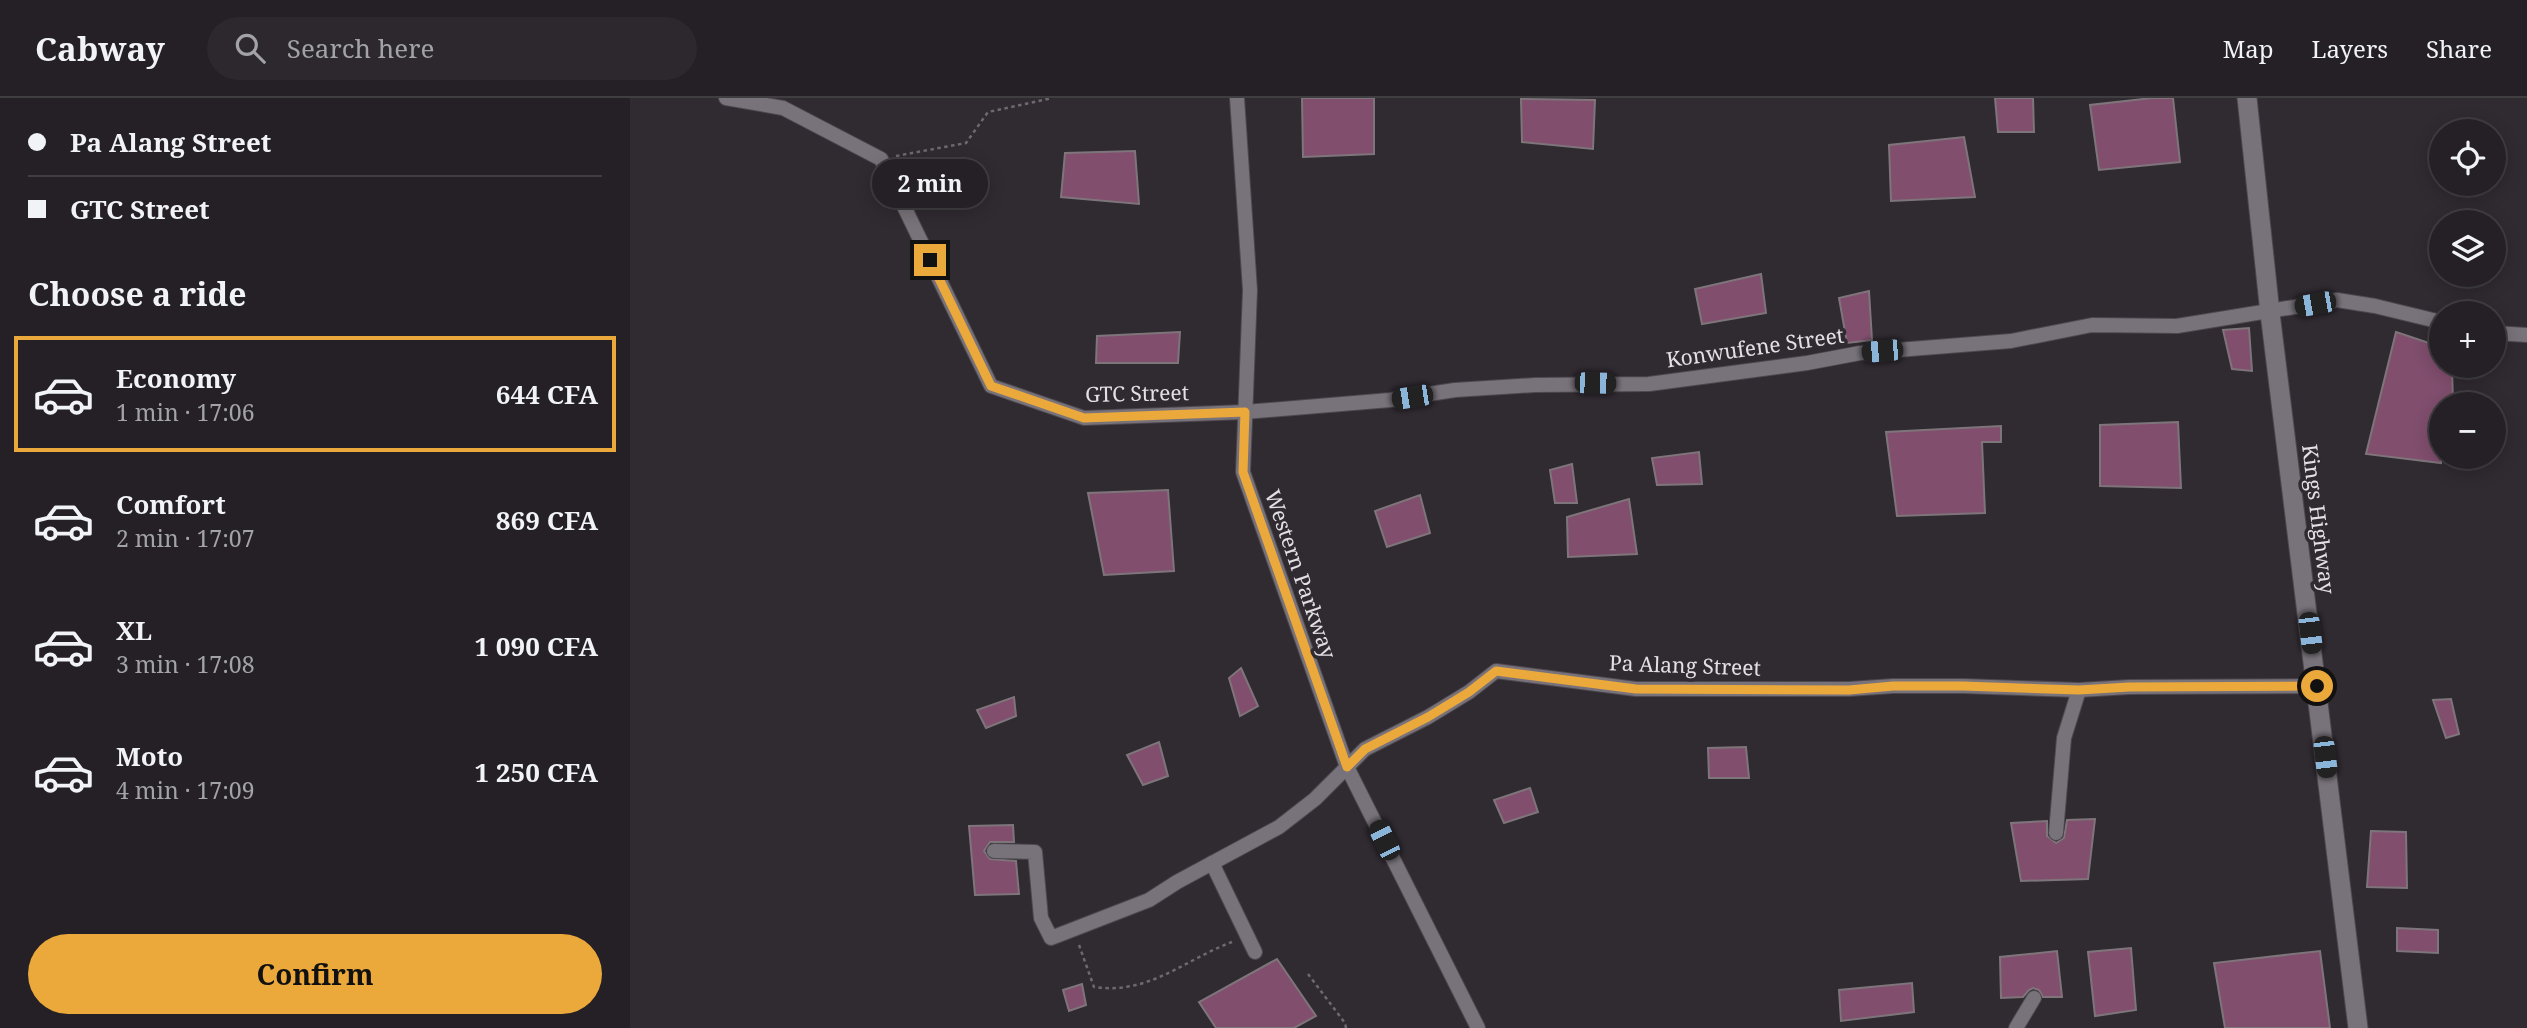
<!DOCTYPE html>
<meta charset="utf-8">
<style>
body{margin:0;font-family:"Noto Serif",serif;background:#2c282d;color:#f1f3f6;height:100vh;display:flex;flex-direction:column;font-size:26px;white-space:nowrap}
*{box-sizing:border-box;margin:0}
p{font-size:23px;color:#a3a3a7}
.icon{flex:none;width:38px;height:38px;fill:none;stroke:currentColor;stroke-width:2;stroke-linecap:round;stroke-linejoin:round}
.map{position:relative;flex:1;overflow:hidden}
.drawer{display:flex;flex-direction:column;background:#242025;width:630px}
.drawer>*{flex:none}
.hud{display:grid;align-content:center;height:154px;padding:0 28px;background:#242025}
.tools{position:absolute;left:1799px;top:21px;display:grid;gap:14px}
.tools a{display:grid;place-items:center;width:77px;height:77px;border-radius:50%;background:#242025;box-shadow:0 4px 18px #0003,0 0 0 2px #413e42;font-size:35px}
.end{position:absolute;width:32px;height:32px;margin:-16px;border:9px solid #eca93b;background:#111;box-shadow:0 0 0 4px #111}
.from{border-radius:50%}
.bubble{position:absolute;height:49px;border-radius:24px;background:#242025;box-shadow:0 4px 18px #0003,0 0 0 2px #413e42;font-size:23px;font-weight:700;line-height:49px;text-align:center}
.car{position:absolute;width:21px;height:42px;margin:-21px -10px;border-radius:9px;box-shadow:0 0 5px 2px #0007;background:linear-gradient(#222 24%,#8ab4d8 0 40%,#222 0 76%,#8ab4d8 0 86%,#222 0)}
.hud b{display:flex;align-items:center;gap:24px;height:66px;font-size:26px}
.hud b+b{border-top:2px solid #413e42}
.hud i{width:18px;height:18px;background:#f1f3f6}
ul{padding:0;list-style:none}
li{display:flex;align-items:center;gap:21px;height:116px;margin:0 14px 10px;padding:0 14px;border:4px solid transparent;border-radius:0px}
li div{flex:1}
li b{display:block;font-size:26px}
li em{font-style:normal;font-weight:700}
li.current{border-color:#eca93b}
li>.icon{width:63px;height:63px;stroke-width:1.5}
h2{padding:0 28px;font-size:32px;line-height:84px}
.primary-button{display:flex;gap:14px;margin-top:auto;padding:14px 28px}
.primary-button a{flex:1;height:80px;border-radius:42px;background:#eca93b;color:#111;font-size:28px;font-weight:700;line-height:80px;text-align:center}
header{display:flex;align-items:center;gap:42px;box-sizing:border-box;height:98px;padding:0 35px;background:#242025;border-bottom:2px solid #413e42}
header strong{font-size:33px}
nav{display:flex;gap:38px;margin-inline-start:auto;font-size:24px}
.search{width:490px;height:63px;background:#2c282d;display:flex;align-items:center;gap:18px;box-sizing:border-box;padding:0 24px;border-radius:38px;color:#a3a3a7;font-size:26px}
main{display:flex;flex:1;min-height:0}
.map>svg:first-child{display:block}
.building{fill:#814e6e;stroke:#7e757a;stroke-width:2}
.lines{fill:none;stroke-linecap:round;stroke-linejoin:round}
.street-casing{stroke:#4d484e;stroke-width:16}
.secondary-casing{stroke:#4d484e;stroke-width:21}
.path{stroke:#6e696f;stroke-width:2.5;stroke-dasharray:3.5 3.5;stroke-linecap:butt}
.street{stroke:#78727a;stroke-width:14}
.secondary{stroke:#78727a;stroke-width:19}
.route{stroke:#eca93b;stroke-width:9}
.labels{text-anchor:middle;dominant-baseline:central;stroke-width:7;stroke-linejoin:round;paint-order:stroke}
.street-label{font-size:21px;fill:#e3e0e4;stroke:#302a31}
</style>
<header>
<strong>Cabway</strong>
<div class="search"><svg class="icon" aria-label="search" viewBox="0 0 24 24"><circle cx="10" cy="10" r="6"/><path d="M15 15l6 6"/></svg>Search here</div>
<nav><a>Map</a><a>Layers</a><a>Share</a></nav>
</header>
<main>
<section class="drawer">
<div class="hud">
<b><i class="from"></i>Pa Alang Street</b>
<b><i></i>GTC Street</b>
</div>
<h2>Choose a ride</h2>
<ul>
<li class="current"><svg class="icon" aria-label="car" viewBox="0 0 24 24"><path d="M5 17H2v-5l4-1 3-4h7l3 4 3 1v5h-3M9 17h6M6 11h13"/><circle cx="7" cy="17" r="2"/><circle cx="17" cy="17" r="2"/></svg><div><b>Economy</b><p>1 min · 17:06</p></div><em>644 CFA</em></li>
<li><svg class="icon" aria-label="car" viewBox="0 0 24 24"><path d="M5 17H2v-5l4-1 3-4h7l3 4 3 1v5h-3M9 17h6M6 11h13"/><circle cx="7" cy="17" r="2"/><circle cx="17" cy="17" r="2"/></svg><div><b>Comfort</b><p>2 min · 17:07</p></div><em>869 CFA</em></li>
<li><svg class="icon" aria-label="car" viewBox="0 0 24 24"><path d="M5 17H2v-5l4-1 3-4h7l3 4 3 1v5h-3M9 17h6M6 11h13"/><circle cx="7" cy="17" r="2"/><circle cx="17" cy="17" r="2"/></svg><div><b>XL</b><p>3 min · 17:08</p></div><em>1 090 CFA</em></li>
<li><svg class="icon" aria-label="car" viewBox="0 0 24 24"><path d="M5 17H2v-5l4-1 3-4h7l3 4 3 1v5h-3M9 17h6M6 11h13"/><circle cx="7" cy="17" r="2"/><circle cx="17" cy="17" r="2"/></svg><div><b>Moto</b><p>4 min · 17:09</p></div><em>1 250 CFA</em></li>
</ul>
<div class="primary-button"><a>Confirm</a></div>
</section>
<div class="map">
<svg width="1897" height="930" viewBox="0 0 1897 930">
<rect width="100%" height="100%" fill="#302a31"/>
<g class="building">
<path d="M 672,0 L 744,0 L 744,56 L 673,59 Z"/>
<path d="M 1365,0 L 1403,0 L 1404,34 L 1368,34 Z"/>
<path d="M 1522,0 L 1543,0 L 1550,64 L 1469,72 L 1460,7 Z"/>
<path d="M 891,1 L 965,2 L 963,51 L 892,44 Z"/>
<path d="M 1334,39 L 1345,99 L 1261,103 L 1259,47 Z"/>
<path d="M 505,53 L 509,106 L 431,99 L 435,55 Z"/>
<path d="M 1131,176 L 1136,215 L 1072,226 L 1065,191 Z"/>
<path d="M 1239,193 L 1242,242 L 1217,245 L 1209,200 Z"/>
<path d="M 1619,230 L 1622,273 L 1602,271 L 1593,232 Z"/>
<path d="M 550,234 L 548,265 L 466,265 L 467,238 Z"/>
<path d="M 1766,234 L 1811,249 L 1811,268 L 1822,268 L 1823,306 L 1811,306 L 1811,365 L 1736,356 Z"/>
<path d="M 1548,324 L 1551,390 L 1470,388 L 1470,327 Z"/>
<path d="M 1371,328 L 1371,344 L 1352,344 L 1355,415 L 1267,418 L 1256,334 Z"/>
<path d="M 1069,354 L 1072,386 L 1027,387 L 1022,360 Z"/>
<path d="M 942,366 L 947,405 L 925,405 L 920,372 Z"/>
<path d="M 538,392 L 544,473 L 474,477 L 458,395 Z"/>
<path d="M 790,397 L 800,435 L 757,449 L 745,413 Z"/>
<path d="M 999,401 L 1007,456 L 938,459 L 937,419 Z"/>
<path d="M 611,570 L 628,608 L 610,618 L 599,580 Z"/>
<path d="M 384,599 L 386,618 L 356,630 L 347,612 Z"/>
<path d="M 1821,601 L 1829,636 L 1816,640 L 1803,602 Z"/>
<path d="M 529,644 L 538,678 L 513,687 L 497,657 Z"/>
<path d="M 1116,649 L 1119,680 L 1079,680 L 1078,650 Z"/>
<path d="M 900,690 L 908,714 L 874,725 L 864,702 Z"/>
<path d="M 1465,721 L 1458,781 L 1391,783 L 1381,725 L 1417,723 L 1417,738 L 1426,745 L 1434,740 L 1437,722 Z"/>
<path d="M 383,727 L 384,744 L 360,744 L 354,753 L 360,761 L 386,763 L 389,796 L 345,797 L 339,728 Z"/>
<path d="M 1741,733 L 1776,734 L 1777,790 L 1737,789 Z"/>
<path d="M 1767,830 L 1808,832 L 1808,855 L 1767,853 Z"/>
<path d="M 1501,850 L 1506,912 L 1465,918 L 1458,854 Z"/>
<path d="M 1427,853 L 1432,899 L 1413,899 L 1409,892 L 1403,890 L 1399,892 L 1393,899 L 1371,900 L 1370,859 Z"/>
<path d="M 1690,853 L 1700,930 L 1595,930 L 1584,865 Z"/>
<path d="M 647,861 L 686,918 L 664,930 L 586,930 L 569,904 Z"/>
<path d="M 1282,885 L 1284,914 L 1211,923 L 1209,892 Z"/>
<path d="M 452,886 L 456,907 L 439,913 L 433,892 Z"/>
</g>
<g class="lines">
<g class="street-casing">
<g id="street">
<path d="M 96,0 L 153,10 L 251,61 L 361,288 L 454,320 L 615,314 L 760,302 L 825,292 L 905,287 L 1019,286 L 1177,265 L 1230,255 L 1381,243 L 1462,227 L 1547,228 L 1707,202 L 1745,208 L 1811,224"/>
<path d="M 607,0 L 620,192 L 613,374 L 717,669 L 848,930"/>
<path d="M 1864,235 L 1897,237"/>
<path d="M 1426,735 L 1434,640 L 1449,592"/>
<path d="M 364,753 L 405,754 L 411,820 L 421,840 L 519,802 L 547,784 L 649,729 L 685,701 L 735,651 L 798,619 L 839,594 L 866,573 L 1006,591 L 1219,591 L 1263,588 L 1333,588 L 1449,592 L 1499,589 L 1687,588"/>
<path d="M 582,765 L 625,854"/>
<path d="M 1386,930 L 1404,900"/>
</g>
</g>
<g class="secondary-casing">
<path id="secondary" d="M 1617,0 L 1640,215 L 1728,930"/>
</g>
<g class="path">
<path d="M 266,58 L 336,45 L 358,14 L 422,0"/>
<path d="M 449,847 L 464,889 C 519,897 554,862 602,844"/>
<path d="M 678,876 L 715,925 L 716,930"/>
</g>
<use href="#street" class="street"/>
<use href="#secondary" class="secondary"/>
</g>
<g class="lines">
<path class="route" d="M 300,162 L 361,288 L 454,320 L 615,314 L 613,374 L 717,669 L 735,651 L 798,619 L 839,594 L 866,573 L 1006,591 L 1219,592 L 1263,588 L 1333,588 L 1449,592 L 1499,589 L 1687,588"/>
</g>
<g class="labels">
<g class="street-label">
<text transform="translate(1125 249) rotate(-8)">Konwufene Street</text>
<text transform="translate(507 295) rotate(-1)">GTC Street</text>
<text transform="translate(1689 421) rotate(83)">Kings Highway</text>
<text transform="translate(671 476) rotate(71)">Western Parkway</text>
<text transform="translate(1055 567) rotate(2)">Pa Alang Street</text>
</g>
</g>
</svg>
<div class="tools">
<a><svg class="icon" aria-label="locate" viewBox="0 0 24 24"><circle cx="12" cy="12" r="6"/><path d="M12 2v4M12 18v4M2 12h4M18 12h4"/></svg></a>
<a><svg class="icon" aria-label="layers" viewBox="0 0 24 24"><path d="M12 4l9 5-9 5-9-5zM3 14l9 5 9-5"/></svg></a>
<a>+</a>
<a>−</a>
</div>
<i class="end from" style="left:1687px;top:588px"></i>
<i class="end" style="left:300px;top:162px"></i>
<div class="bubble" style="left:242px;top:61px;width:116px">2 min</div>
<i class="car" style="left:1685px;top:206px;rotate:260deg"></i>
<i class="car" style="left:1252px;top:253px;rotate:265deg"></i>
<i class="car" style="left:965px;top:285px;rotate:91deg"></i>
<i class="car" style="left:782px;top:299px;rotate:261deg"></i>
<i class="car" style="left:1680px;top:535px;rotate:173deg"></i>
<i class="car" style="left:1695px;top:659px;rotate:173deg"></i>
<i class="car" style="left:754px;top:742px;rotate:334deg"></i>
</div>
</main>
